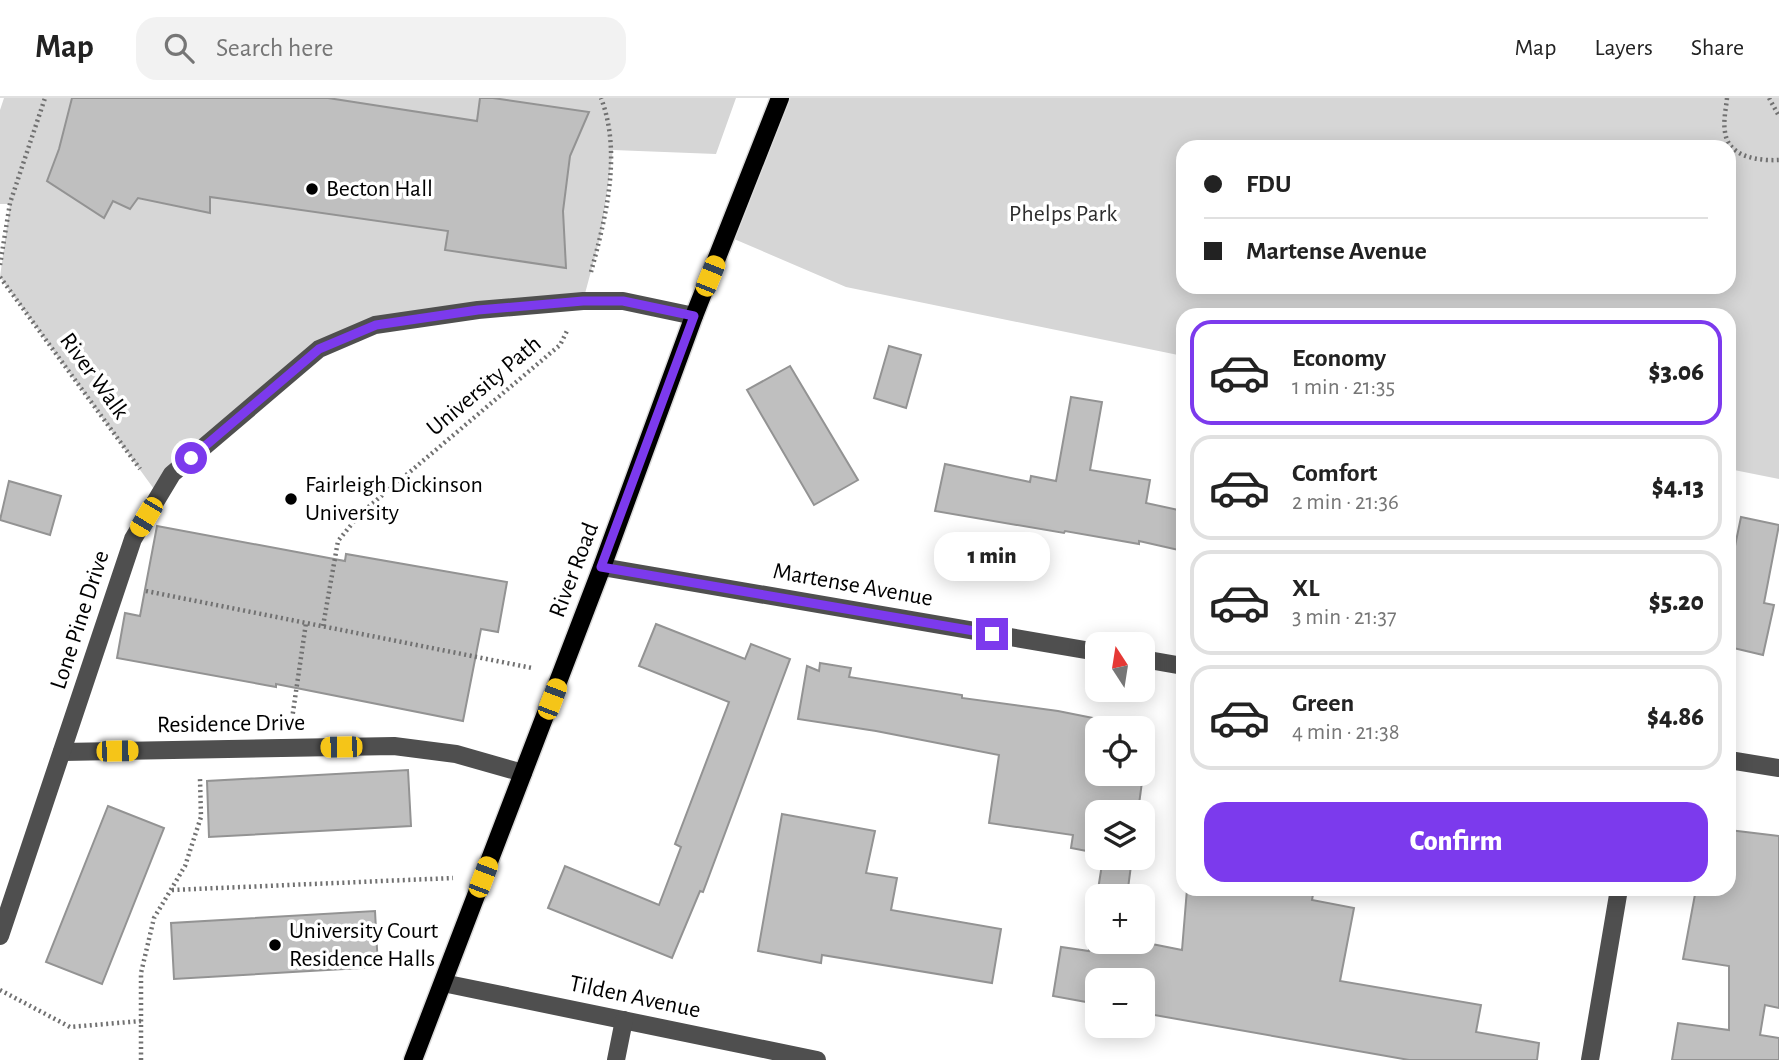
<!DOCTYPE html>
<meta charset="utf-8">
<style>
body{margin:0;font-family:"Alegreya Sans",sans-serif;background:#f2f2f2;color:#222;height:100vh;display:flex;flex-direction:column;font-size:26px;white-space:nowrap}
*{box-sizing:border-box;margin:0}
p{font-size:23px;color:#767676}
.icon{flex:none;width:38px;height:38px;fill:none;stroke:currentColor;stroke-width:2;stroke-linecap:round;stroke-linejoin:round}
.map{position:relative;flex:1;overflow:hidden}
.side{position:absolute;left:1176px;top:210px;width:560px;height:588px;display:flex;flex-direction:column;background:#fff;border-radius:21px;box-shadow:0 4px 18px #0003}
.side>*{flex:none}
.banner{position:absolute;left:1176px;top:42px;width:560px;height:154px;border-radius:21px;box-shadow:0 4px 18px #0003;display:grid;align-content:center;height:154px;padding:0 28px;background:#fff}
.needle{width:46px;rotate:348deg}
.tools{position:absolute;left:1085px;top:534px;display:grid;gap:14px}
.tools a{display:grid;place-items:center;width:70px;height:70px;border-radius:14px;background:#fff;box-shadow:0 4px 18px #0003;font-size:35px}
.end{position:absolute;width:32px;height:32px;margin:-16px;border:9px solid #7c3aed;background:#fff;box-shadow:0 0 0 4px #fff}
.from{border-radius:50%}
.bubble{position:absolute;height:49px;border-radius:21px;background:#fff;box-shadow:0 4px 18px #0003;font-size:23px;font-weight:800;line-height:49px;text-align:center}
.car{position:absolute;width:21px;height:42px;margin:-21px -10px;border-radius:9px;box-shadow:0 0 5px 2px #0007;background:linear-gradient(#f5c518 24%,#345 0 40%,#f5c518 0 76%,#345 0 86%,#f5c518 0)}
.banner b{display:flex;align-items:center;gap:24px;height:66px;font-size:26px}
.banner b+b{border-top:2px solid #e0e0e0}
.banner i{width:18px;height:18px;background:#222}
ul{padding:12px 0 0;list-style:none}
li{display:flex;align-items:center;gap:21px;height:105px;margin:0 14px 10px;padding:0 14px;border:4px solid #e0e0e0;border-radius:21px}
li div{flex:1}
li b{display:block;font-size:26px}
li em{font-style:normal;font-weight:800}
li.current{border-color:#7c3aed}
li>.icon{width:63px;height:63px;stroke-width:1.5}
.action{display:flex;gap:14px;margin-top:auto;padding:14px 28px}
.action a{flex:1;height:80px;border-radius:21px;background:#7c3aed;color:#fff;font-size:28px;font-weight:800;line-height:80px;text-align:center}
header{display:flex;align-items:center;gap:42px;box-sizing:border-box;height:98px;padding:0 35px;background:#fff;border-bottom:2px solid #e0e0e0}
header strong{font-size:33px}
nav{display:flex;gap:38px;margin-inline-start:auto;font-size:24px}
.search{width:490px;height:63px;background:#f2f2f2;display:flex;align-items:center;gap:18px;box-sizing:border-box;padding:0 24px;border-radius:21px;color:#767676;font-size:26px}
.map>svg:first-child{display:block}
.green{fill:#d6d6d6;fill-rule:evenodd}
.building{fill:#bfbfbf;stroke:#939393;stroke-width:2}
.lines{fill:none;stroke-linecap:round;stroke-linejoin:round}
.major-casing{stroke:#dbdbdb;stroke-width:21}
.path{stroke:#717171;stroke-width:4.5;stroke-dasharray:2 3.5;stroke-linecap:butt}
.minor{stroke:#4f4f4f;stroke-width:18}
.major{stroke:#000;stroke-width:18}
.route{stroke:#7c3aed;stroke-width:9}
.poi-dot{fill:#000;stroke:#fff;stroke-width:2.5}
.labels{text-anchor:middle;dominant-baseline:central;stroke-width:7;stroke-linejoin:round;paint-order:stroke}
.poi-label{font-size:24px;fill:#000;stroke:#fff;text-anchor:start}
.park-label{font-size:24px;fill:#2d2d2d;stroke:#fff}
.street-label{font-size:24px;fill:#000;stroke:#fff}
</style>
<header>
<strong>Map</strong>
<div class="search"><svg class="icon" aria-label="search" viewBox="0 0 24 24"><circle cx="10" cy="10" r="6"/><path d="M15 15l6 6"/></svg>Search here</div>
<nav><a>Map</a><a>Layers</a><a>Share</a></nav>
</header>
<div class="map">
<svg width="1779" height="962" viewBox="0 0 1779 962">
<rect width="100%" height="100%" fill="#fff"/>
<g class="green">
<path d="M 4,0 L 736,0 L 716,56 L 613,52 L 601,136 L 583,203 L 376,227 L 320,251 L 159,398 L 0,179 L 10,106 L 0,106 L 0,12 Z"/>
<path d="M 780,0 L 1779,0 L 1779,381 L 1729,371 L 1729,217 L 1183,217 L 1183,258 L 846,189 L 727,138 ZM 1183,49 L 1729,49 L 1729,189 L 1183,189 Z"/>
</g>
<g class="building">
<path d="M 72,0 L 328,0 L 477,23 L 480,0 L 493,0 L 589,14 L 570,58 L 563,113 L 566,170 L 445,152 L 448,133 L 210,99 L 210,115 L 138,100 L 130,111 L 113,103 L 104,120 L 47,83 L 59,51 Z"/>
<path d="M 889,248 L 921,257 L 906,310 L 874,300 Z"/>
<path d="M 790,268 L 858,382 L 814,407 L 747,292 Z"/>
<path d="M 1071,299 L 1102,304 L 1090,372 L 1150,382 L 1146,405 L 1183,413 L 1183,453 L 1139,443 L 1139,446 L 1065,433 L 1064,435 L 935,413 L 945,366 L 1030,384 L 1031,378 L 1056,383 Z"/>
<path d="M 9,383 L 61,398 L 50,437 L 0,422 Z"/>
<path d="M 1741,419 L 1779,427 L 1764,505 L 1774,507 L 1763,557 L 1729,549 L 1729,477 Z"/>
<path d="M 157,428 L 345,463 L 346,456 L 507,484 L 498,534 L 481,531 L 463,623 L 276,586 L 276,589 L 117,560 L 125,515 L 140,518 Z"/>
<path d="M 656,526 L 745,561 L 751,546 L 790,561 L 703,794 L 700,793 L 672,860 L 548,810 L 565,768 L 659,807 L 681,749 L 675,746 L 729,604 L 639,568 Z"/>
<path d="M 820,565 L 851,570 L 849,579 L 962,597 L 962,600 L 1058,613 L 1143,630 L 1097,630 L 1097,676 L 1143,676 L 1143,630 L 1149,631 L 1138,714 L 1097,714 L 1097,755 L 1071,750 L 1073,737 L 989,725 L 999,657 L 876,633 L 798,621 L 807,568 L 819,573 Z"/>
<path d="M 408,672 L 411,728 L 209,739 L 207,683 Z"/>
<path d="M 108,708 L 164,730 L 102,886 L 46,864 Z"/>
<path d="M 782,716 L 875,733 L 866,775 L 897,780 L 891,812 L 1001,831 L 992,885 L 822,857 L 821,865 L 758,853 Z"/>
<path d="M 1729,732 L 1779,738 L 1779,910 L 1765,907 L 1760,937 L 1779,940 L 1779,962 L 1672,962 L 1678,925 L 1729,932 L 1729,868 L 1683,861 L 1696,791 L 1729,791 Z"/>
<path d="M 1103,760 L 1132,760 L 1127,798 L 1097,798 Z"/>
<path d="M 1187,791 L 1314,791 L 1312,802 L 1354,810 L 1340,883 L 1481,907 L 1476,934 L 1539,945 L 1537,962 L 1409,962 L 1143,915 L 1143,882 L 1097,882 L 1097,906 L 1053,898 L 1061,849 L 1089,853 L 1097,798 L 1097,844 L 1142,844 L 1182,852 Z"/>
<path d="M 375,813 L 378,869 L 174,881 L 171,825 Z"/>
</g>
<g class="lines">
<g class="major-casing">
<path id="major" d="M 413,962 L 602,469 L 694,218 L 780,0"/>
</g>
<g class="path">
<path d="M 1727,0 C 1726,11 1723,23 1725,34 C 1728,59 1758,63 1779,62"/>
<path d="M 1769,0 L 1779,18"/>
<path d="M 0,167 L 10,105 L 45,0"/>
<path d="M 591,174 C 606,119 622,55 601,0"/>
<path d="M 0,179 L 140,371"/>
<path d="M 146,493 L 532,570"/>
<path d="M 323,528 L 338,443 L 360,416 L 560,247 L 567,233"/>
<path d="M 292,621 L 306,525"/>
<path d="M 172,792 L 453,780"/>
<path d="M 0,892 L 70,929 L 141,923"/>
<path d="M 141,962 L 141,875 L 154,820 L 185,768 L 201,719 L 200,681"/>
</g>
<g class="minor">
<path d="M 602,469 L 1097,554"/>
<path d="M 1143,561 L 1183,568"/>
<path d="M 62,654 L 394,648 L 456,656 L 523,675"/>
<path d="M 1729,662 L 1779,670"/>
<path d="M 0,838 L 133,441 L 172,376 L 319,251 L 375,227 L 478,212 L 583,203 L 623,203 L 694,218"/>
<path d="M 443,885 L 817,962"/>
<path d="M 616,962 L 624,922"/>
<path d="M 1590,962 L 1619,791"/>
</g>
<use href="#major" class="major"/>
</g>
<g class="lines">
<path class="route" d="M 191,360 L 319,251 L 376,227 L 478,212 L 583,203 L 623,203 L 694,218 L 601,469 L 992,536"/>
</g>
<g class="poi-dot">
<circle cx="312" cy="91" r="7"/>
<circle cx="291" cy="401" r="7"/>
<circle cx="275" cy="847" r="7"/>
</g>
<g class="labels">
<g class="poi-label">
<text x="326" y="91">Becton Hall</text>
<text x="305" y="387">Fairleigh Dickinson<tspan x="305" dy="28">University</tspan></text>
<text x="289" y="833">University Court<tspan x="289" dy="28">Residence Halls</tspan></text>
</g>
<g class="park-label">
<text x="1063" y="116">Phelps Park</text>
</g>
<g class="street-label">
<text transform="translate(94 278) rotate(54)">River Walk</text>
<text transform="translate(484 288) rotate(-40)">University Path</text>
<text transform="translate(574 472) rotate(-69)">River Road</text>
<text transform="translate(853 487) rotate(10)">Martense Avenue</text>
<text transform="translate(80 522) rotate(-72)">Lone Pine Drive</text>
<text transform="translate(231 626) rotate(-1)">Residence Drive</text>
<text transform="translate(635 899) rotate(12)">Tilden Avenue</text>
</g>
</g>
</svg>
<div class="tools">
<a><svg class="needle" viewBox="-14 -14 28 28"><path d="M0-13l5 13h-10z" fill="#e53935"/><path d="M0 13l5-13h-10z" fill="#767676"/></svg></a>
<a><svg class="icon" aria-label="locate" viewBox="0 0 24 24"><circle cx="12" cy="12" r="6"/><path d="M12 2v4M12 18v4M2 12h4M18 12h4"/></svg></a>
<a><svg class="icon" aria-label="layers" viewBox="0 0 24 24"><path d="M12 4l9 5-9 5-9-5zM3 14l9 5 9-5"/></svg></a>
<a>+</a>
<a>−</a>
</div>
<i class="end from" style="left:191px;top:360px"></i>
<i class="end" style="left:992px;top:536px"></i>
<div class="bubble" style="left:934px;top:434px;width:116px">1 min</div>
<i class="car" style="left:710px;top:178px;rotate:22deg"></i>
<i class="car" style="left:146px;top:419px;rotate:211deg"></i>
<i class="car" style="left:552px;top:601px;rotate:21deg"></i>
<i class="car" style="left:341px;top:649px;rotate:269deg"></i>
<i class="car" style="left:117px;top:653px;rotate:89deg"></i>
<i class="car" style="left:483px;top:779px;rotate:21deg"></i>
<div class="banner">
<b><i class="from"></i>FDU</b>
<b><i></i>Martense Avenue</b>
</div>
<section class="side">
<ul>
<li class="current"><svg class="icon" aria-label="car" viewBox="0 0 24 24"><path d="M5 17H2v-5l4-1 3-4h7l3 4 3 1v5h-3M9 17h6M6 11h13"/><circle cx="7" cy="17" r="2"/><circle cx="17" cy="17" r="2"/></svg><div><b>Economy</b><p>1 min · 21:35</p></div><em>$3.06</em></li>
<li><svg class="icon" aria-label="car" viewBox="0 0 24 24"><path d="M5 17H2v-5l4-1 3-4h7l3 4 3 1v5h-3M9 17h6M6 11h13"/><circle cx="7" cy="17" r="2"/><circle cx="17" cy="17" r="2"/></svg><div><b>Comfort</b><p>2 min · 21:36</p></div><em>$4.13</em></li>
<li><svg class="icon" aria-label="car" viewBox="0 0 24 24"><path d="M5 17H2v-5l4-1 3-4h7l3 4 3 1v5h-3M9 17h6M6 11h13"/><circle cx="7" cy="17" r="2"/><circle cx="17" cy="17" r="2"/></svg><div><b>XL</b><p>3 min · 21:37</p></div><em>$5.20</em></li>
<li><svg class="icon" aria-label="car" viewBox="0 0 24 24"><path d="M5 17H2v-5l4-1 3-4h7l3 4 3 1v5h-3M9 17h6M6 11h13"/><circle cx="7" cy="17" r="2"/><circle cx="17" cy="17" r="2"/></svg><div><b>Green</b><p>4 min · 21:38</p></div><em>$4.86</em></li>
</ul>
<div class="action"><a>Confirm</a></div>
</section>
</div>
